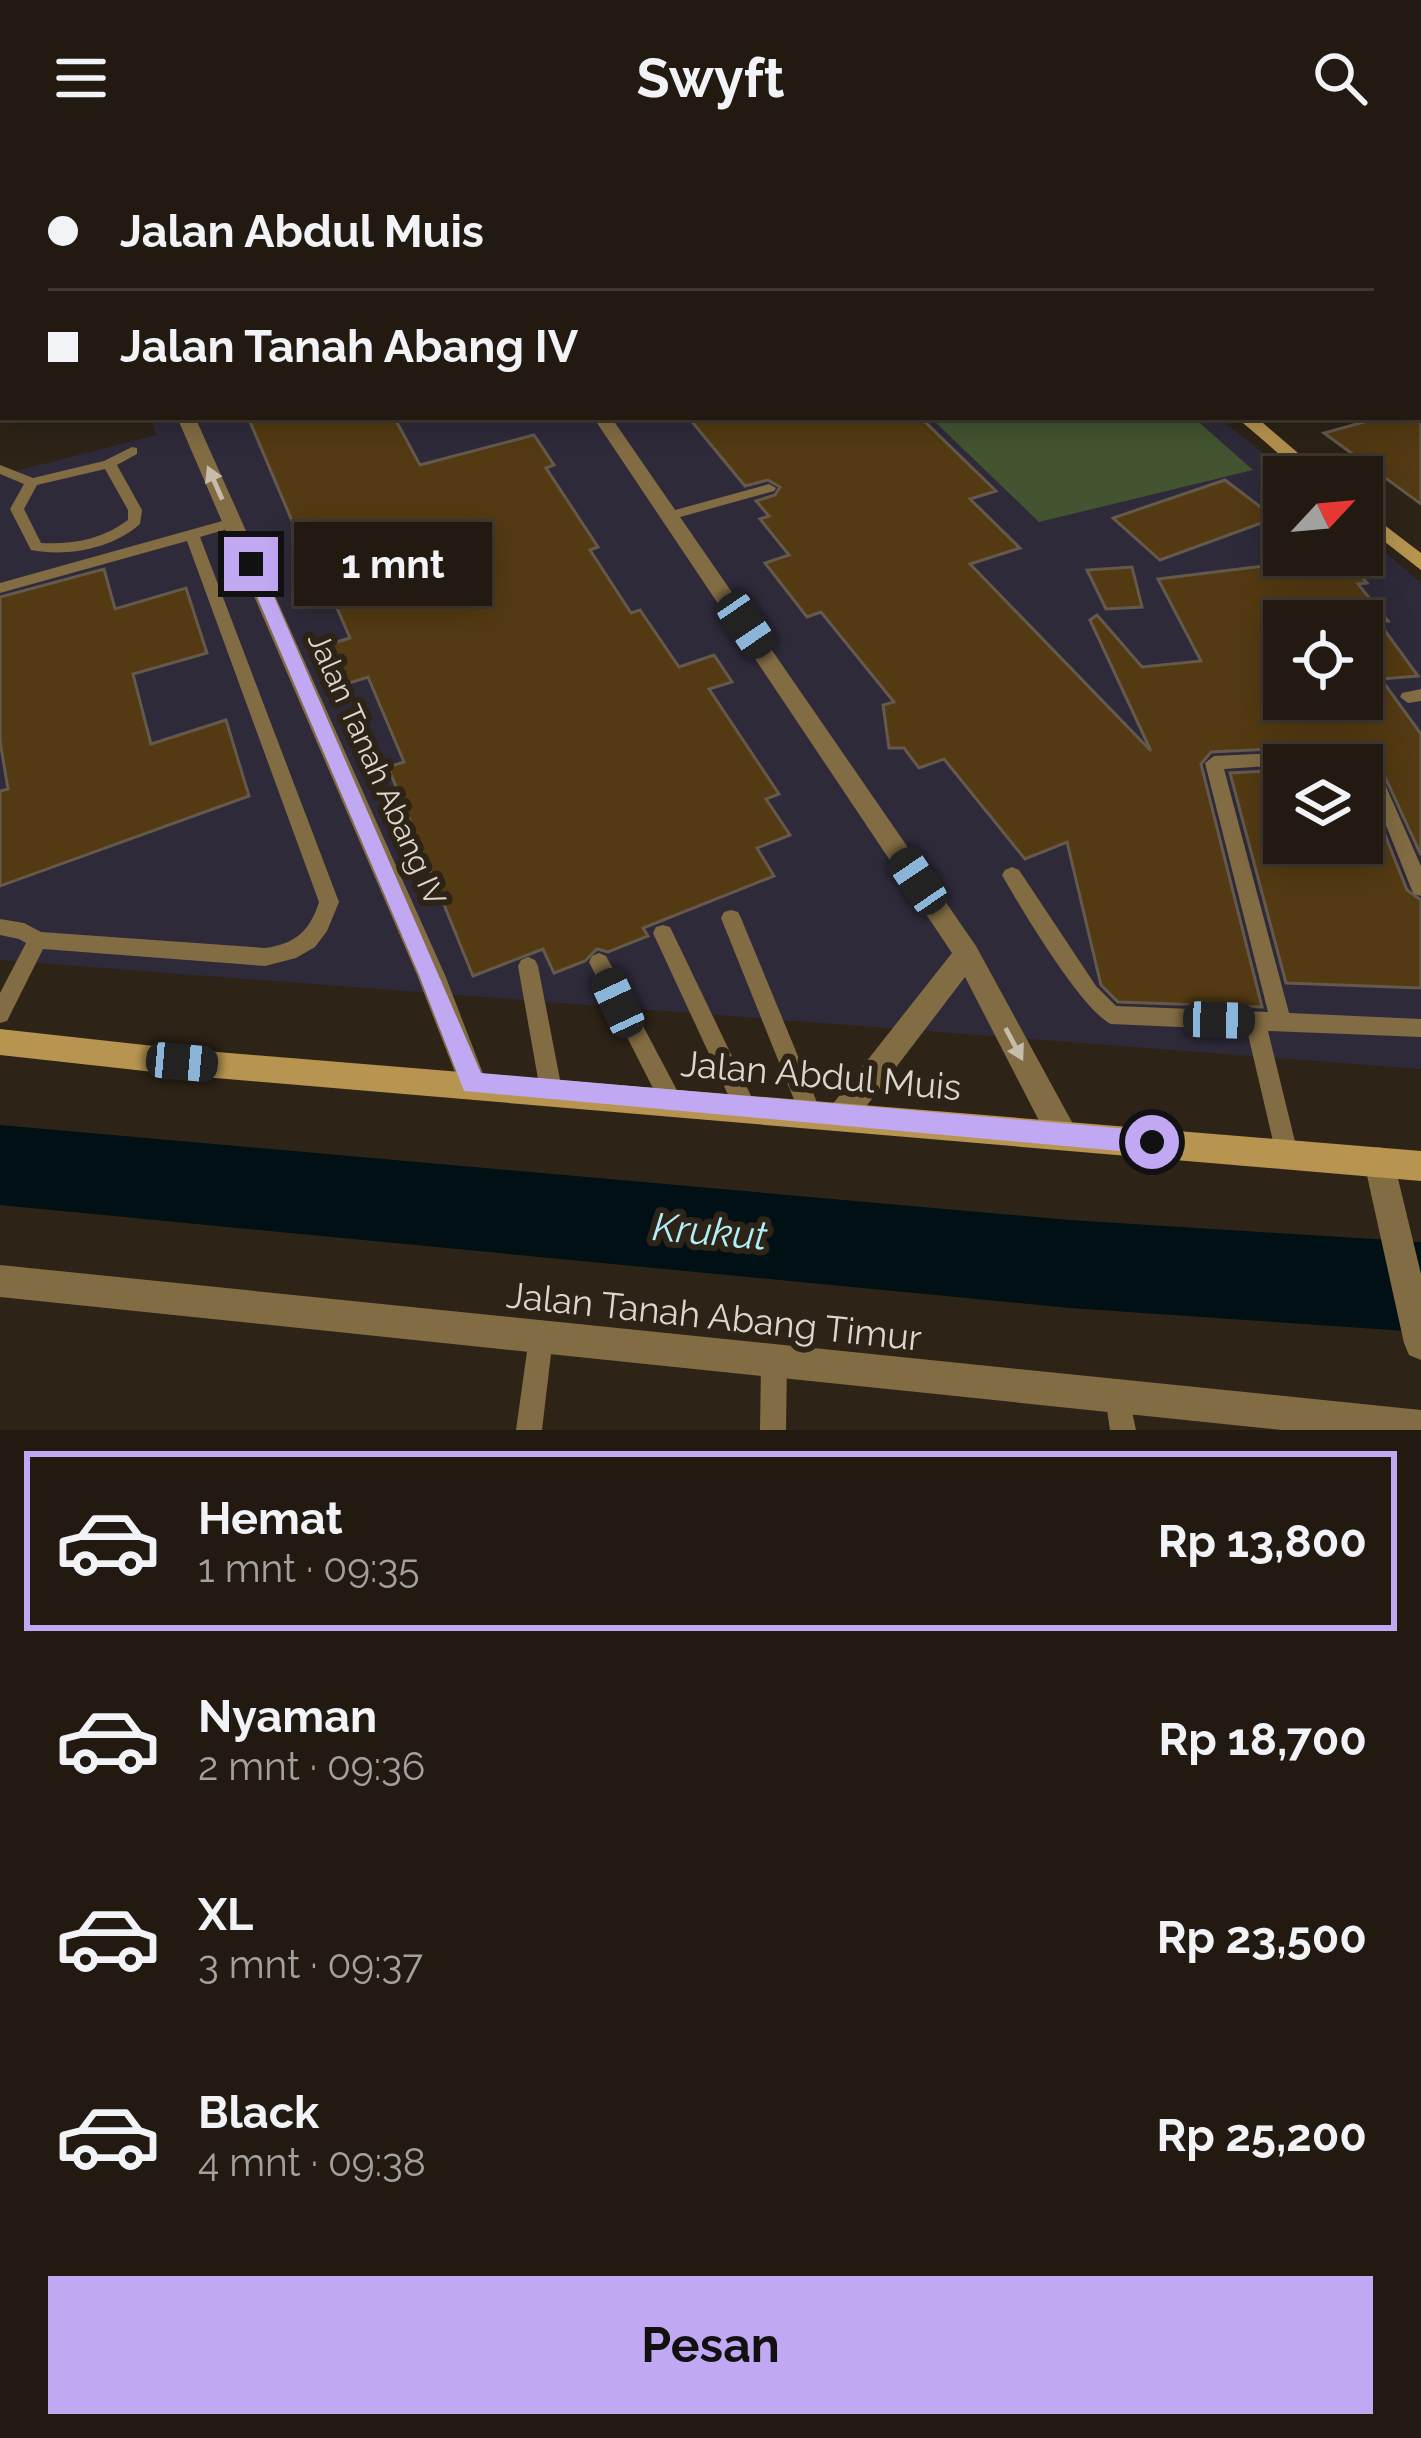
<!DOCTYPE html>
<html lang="id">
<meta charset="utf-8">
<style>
body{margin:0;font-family:Raleway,sans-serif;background:#2a231a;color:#f1f3f6;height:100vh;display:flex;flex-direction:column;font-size:45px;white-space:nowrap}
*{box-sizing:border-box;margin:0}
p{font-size:39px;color:#a2a19f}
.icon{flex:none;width:66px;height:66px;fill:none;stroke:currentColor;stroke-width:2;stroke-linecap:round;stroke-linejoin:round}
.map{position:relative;height:1274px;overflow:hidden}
.panel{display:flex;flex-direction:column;background:#221a11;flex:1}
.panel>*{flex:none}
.hud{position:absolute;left:0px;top:0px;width:1422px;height:264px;box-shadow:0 6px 30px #0003,0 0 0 3px #3f3831;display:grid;align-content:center;height:264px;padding:0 48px;background:#221a11}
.needle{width:78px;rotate:64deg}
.tools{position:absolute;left:1263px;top:300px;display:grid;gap:24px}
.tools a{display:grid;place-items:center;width:120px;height:120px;border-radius:0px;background:#221a11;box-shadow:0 6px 30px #0003,0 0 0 3px #3f3831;font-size:60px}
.end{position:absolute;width:54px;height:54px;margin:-27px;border:15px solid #c0a8f3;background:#111;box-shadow:0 0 0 6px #111}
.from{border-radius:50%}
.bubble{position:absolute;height:84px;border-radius:0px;background:#221a11;box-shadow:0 6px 30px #0003,0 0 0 3px #3f3831;font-size:39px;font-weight:700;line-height:84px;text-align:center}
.car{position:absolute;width:36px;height:72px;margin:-36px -18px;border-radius:15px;box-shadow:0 0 9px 3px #0007;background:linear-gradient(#222 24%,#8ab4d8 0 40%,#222 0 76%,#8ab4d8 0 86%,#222 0)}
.hud b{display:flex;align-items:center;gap:42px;height:114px;font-size:45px}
.hud b+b{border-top:3px solid #3f3831}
.hud i{width:30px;height:30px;background:#f1f3f6}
ul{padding:21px 0 0;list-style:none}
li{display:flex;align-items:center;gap:36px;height:180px;margin:0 24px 18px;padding:0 24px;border:6px solid transparent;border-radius:0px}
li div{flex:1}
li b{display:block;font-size:45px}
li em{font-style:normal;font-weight:700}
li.current{border-color:#c0a8f3}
li>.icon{width:108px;height:108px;stroke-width:1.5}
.button{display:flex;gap:24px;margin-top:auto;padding:24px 48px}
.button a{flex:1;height:138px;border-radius:0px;background:#c0a8f3;color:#111;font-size:48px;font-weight:700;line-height:138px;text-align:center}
header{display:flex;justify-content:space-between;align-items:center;height:156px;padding:0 48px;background:#221a11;font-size:54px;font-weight:700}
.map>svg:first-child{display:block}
.commercial{fill:#2e2a3a;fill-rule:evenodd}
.green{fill:#435430}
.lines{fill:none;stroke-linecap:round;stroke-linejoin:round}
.river{fill:#001014;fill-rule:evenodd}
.building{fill:#533a12;stroke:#64594b;stroke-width:3;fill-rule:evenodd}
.lane{fill:#826c43;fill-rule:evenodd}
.street{fill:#826c43;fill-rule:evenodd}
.secondary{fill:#b79450;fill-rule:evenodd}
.oneway{fill:#c6bcaa}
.route{fill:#c0a8f3}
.labels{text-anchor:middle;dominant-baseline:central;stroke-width:12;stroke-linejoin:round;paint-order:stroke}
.street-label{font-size:30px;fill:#dcd6cd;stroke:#2d2317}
.near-street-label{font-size:36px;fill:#dcd6cd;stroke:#2d2317}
.near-water-label{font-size:39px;font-style:italic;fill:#b0f0fd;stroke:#2d2317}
</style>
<header><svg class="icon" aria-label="menu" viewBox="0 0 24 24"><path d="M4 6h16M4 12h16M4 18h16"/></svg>Swyft<svg class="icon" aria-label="search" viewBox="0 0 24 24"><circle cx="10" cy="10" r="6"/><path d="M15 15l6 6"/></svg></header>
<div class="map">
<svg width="1421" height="1274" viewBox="0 0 1421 1274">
<rect width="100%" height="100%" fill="#2d2317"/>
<g class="commercial">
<path d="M 63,0 L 892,0 L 896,3 L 64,3 Z"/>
<path d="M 151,261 L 1218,261 L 1293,321 L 1284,321 L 1284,399 L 1362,399 L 1362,376 L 1421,427 L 1421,913 L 0,804 L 0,319 L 156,279 ZM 1284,465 L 1362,465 L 1362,543 L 1284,543 ZM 1284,609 L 1362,609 L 1362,687 L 1284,687 Z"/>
</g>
<path class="green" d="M 930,261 L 1193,261 L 1253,314 L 1039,366 Z"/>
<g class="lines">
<path class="river" d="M 0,969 L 1070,1064 L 1421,1086 L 1421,1176 L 1070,1152 L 0,1049 Z"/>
</g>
<g class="building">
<path d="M 248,261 L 394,261 L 420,309 L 534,279 L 554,309 L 546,312 L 598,391 L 590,394 L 631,457 L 640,454 L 679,511 L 714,499 L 732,526 L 709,533 L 779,638 L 766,643 L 790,679 L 757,692 L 774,720 L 643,772 L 648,780 L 608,796 L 597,793 L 585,805 L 554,817 L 543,793 L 473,820 L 388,611 L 404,606 L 368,521 L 346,528 L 330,488 L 350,482 L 331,438 L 338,436 L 312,375 L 298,379 Z"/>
<path d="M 688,261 L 920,261 L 996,335 L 970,343 L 1020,392 L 970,408 L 1151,595 L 1090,464 L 1097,459 L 1142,511 L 1201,505 L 1158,423 L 1344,400 L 1367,427 L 1358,428 L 1388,465 L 1378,465 L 1418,520 L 1381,523 L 1421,578 L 1421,699 L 1374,597 L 1337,590 L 1211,596 L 1201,608 L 1262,851 L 1118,846 L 1101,829 L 1067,686 L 1025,703 L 944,603 L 919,612 L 904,592 L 889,592 L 883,549 L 894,546 L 821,456 L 807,461 L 765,407 L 789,399 L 760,363 L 769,360 L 756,345 L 775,339 L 780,331 L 768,324 L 745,330 ZM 1284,465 L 1362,465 L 1362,543 L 1284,543 Z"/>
<path d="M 1382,261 L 1421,261 L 1421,348 L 1324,277 Z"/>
<path d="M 1225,324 L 1275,362 L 1160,404 L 1113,362 Z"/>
<path d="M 1132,411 L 1142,451 L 1106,453 L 1087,414 Z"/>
<path d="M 104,413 L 115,453 L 186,432 L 207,497 L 133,518 L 151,588 L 226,564 L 249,640 L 0,730 L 0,635 L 8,633 L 0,585 L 0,441 Z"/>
<path d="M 1284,614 L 1284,687 L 1362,687 L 1362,621 L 1407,734 L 1421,744 L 1421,832 L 1286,827 L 1230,617 Z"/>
</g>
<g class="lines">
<g class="lane">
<path d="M 151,0 L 173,0 L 168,3 L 146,3 Z"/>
<path d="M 232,0 L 242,0 L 244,3 L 234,3 Z"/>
<path d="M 365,0 L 375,0 L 377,3 L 367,3 Z"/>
<path d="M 437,0 L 447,0 L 449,3 L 439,3 Z"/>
<path d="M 892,0 L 911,0 L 906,3 L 887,3 Z"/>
<path d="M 1177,0 L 1187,0 L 1188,3 L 1178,3 Z"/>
<path d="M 1236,0 L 1246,0 L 1247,3 L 1237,3 Z"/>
<rect x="1419" y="84" width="2" height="6"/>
<path d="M 132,291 L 137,292 L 137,298 L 117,309 L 142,354 L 140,368 C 112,393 67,401 31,394 L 10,353 L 24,328 L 0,318 L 0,309 L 33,322 L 104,305 ZM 105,313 L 128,354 L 128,364 C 103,383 72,389 41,387 L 24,353 L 37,329 Z"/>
<path d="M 769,328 L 776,332 L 774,335 L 673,363 L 666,359 L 668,356 Z"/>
<path d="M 233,362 L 240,367 L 238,370 L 200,381 L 339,746 L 327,775 L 315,791 L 296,802 L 265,810 L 43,793 L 7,865 L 0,867 L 0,837 L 26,787 L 19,783 L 0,779 L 0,763 L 24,767 L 41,776 L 265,792 C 295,788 310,775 319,746 L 187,385 L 0,437 L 0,427 Z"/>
<path d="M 1421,533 L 1421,545 L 1408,547 L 1400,541 L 1402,537 Z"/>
<path d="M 1337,594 L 1373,601 L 1421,710 L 1421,740 L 1414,738 L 1411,732 L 1362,609 L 1284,609 L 1224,613 L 1289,857 L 1421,863 L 1421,881 L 1268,875 L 1298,998 L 1295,1006 L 1287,1009 L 1279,1006 L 1276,998 L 1247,874 L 1111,868 C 1082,855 1020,751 1002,719 L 1005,714 L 1012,711 L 1019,714 L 1096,830 L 1116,850 L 1268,856 L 1205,607 L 1214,600 Z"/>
<path d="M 731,754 L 738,756 L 741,762 L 821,956 L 818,963 L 810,966 L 802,963 L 799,956 L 721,762 L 724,756 Z"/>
<path d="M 663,769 L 670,771 L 753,944 L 756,951 L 753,958 L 745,961 L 737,958 L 653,777 L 656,771 Z"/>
<path d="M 599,797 L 606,800 L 679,938 L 682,945 L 679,952 L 671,955 L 663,952 L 589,806 L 592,800 Z"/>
<path d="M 528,801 L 535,804 L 538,810 L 562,934 L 559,941 L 551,944 L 543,941 L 540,934 L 518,810 L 521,804 Z"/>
<path d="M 541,1169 L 550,1172 L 553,1181 L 542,1274 L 516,1274 L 529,1181 L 532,1172 Z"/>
<path d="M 774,1192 L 783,1196 L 787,1205 L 786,1274 L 760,1274 L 761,1205 L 765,1196 Z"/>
<path d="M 1118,1228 L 1127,1232 L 1136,1274 L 1110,1274 L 1105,1241 L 1109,1232 Z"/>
</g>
<g class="street">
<path d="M 62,0 L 76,0 L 77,3 L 63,3 Z"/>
<path d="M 407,0 L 421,0 L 423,3 L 409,3 Z"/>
<path d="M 177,261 L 195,261 L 445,819 L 487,928 L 483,937 L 473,941 L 463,937 L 417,819 Z"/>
<path d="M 593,261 L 611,261 L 976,790 L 1073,968 L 1077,978 L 1073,988 L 1062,992 L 1051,988 L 965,821 L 852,969 L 842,973 L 832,969 L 827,959 L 832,949 L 952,797 Z"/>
<path d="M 1379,991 L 1390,996 L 1394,1006 L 1421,1118 L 1421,1204 L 1409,1199 L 1404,1187 L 1364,1006 L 1368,996 Z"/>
<path d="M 0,1109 L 1421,1254 L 1421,1274 L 1282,1274 L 0,1141 Z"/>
</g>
<g class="secondary">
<path d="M 915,0 L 930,0 L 933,3 L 918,3 Z"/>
<path d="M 1236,261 L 1256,261 L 1326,321 L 1306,321 Z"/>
<path d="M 1362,352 L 1421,397 L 1421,414 L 1362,368 Z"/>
<path d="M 0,873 L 181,893 L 1421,995 L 1421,1025 L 181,919 L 0,899 Z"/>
</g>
</g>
<defs><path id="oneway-solid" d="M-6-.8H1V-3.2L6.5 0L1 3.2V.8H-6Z" transform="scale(3)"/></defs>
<g class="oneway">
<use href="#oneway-solid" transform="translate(215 327) rotate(-114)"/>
<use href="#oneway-solid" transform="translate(1014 888) rotate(62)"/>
</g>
<path class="route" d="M 251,403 L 260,408 L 481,917 L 1152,975 L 1164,986 L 1161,995 L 1152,998 L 464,935 L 419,819 L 243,408 Z"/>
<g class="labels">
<g class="street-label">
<text transform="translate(377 613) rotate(66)">Jalan Tanah Abang IV</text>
</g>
<g class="near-street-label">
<text transform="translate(821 919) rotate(5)">Jalan Abdul Muis</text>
<text transform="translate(714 1160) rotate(6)">Jalan Tanah Abang Timur</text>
</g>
<g class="near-water-label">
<text transform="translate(710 1075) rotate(5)">Krukut</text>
</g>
</g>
</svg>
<div class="tools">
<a><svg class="needle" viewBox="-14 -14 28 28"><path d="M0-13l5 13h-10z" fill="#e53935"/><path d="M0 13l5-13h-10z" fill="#a2a19f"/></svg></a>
<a><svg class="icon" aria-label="locate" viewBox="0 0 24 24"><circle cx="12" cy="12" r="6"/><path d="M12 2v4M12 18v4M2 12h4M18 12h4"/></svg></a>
<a><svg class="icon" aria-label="layers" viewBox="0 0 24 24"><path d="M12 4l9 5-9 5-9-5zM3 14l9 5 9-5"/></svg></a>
</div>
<i class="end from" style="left:1152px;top:986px"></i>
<i class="end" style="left:251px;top:408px"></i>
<div class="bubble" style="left:294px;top:366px;width:198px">1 mnt</div>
<i class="car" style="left:746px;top:469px;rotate:146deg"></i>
<i class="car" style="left:918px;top:725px;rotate:326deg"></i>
<i class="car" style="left:618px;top:847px;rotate:335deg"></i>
<i class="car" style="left:1219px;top:864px;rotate:92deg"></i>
<i class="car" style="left:182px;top:906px;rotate:95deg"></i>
<div class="hud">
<b><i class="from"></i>Jalan Abdul Muis</b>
<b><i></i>Jalan Tanah Abang IV</b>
</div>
</div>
<section class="panel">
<ul>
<li class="current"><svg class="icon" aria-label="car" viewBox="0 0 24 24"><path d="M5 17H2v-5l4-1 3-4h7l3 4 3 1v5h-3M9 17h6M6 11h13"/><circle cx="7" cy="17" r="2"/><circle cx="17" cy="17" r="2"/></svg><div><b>Hemat</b><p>1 mnt · 09:35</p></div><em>Rp 13,800</em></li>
<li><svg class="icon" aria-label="car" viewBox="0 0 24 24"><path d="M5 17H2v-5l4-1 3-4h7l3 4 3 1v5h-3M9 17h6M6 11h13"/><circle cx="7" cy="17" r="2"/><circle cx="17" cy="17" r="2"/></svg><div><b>Nyaman</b><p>2 mnt · 09:36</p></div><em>Rp 18,700</em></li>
<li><svg class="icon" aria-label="car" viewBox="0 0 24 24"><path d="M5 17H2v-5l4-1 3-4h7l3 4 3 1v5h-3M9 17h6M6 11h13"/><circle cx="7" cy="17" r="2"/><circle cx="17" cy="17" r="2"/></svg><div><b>XL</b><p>3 mnt · 09:37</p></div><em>Rp 23,500</em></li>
<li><svg class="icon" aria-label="car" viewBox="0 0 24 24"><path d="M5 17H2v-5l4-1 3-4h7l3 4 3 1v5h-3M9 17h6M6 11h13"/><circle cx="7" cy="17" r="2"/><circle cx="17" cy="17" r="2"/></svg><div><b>Black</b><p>4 mnt · 09:38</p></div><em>Rp 25,200</em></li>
</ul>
<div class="button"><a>Pesan</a></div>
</section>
